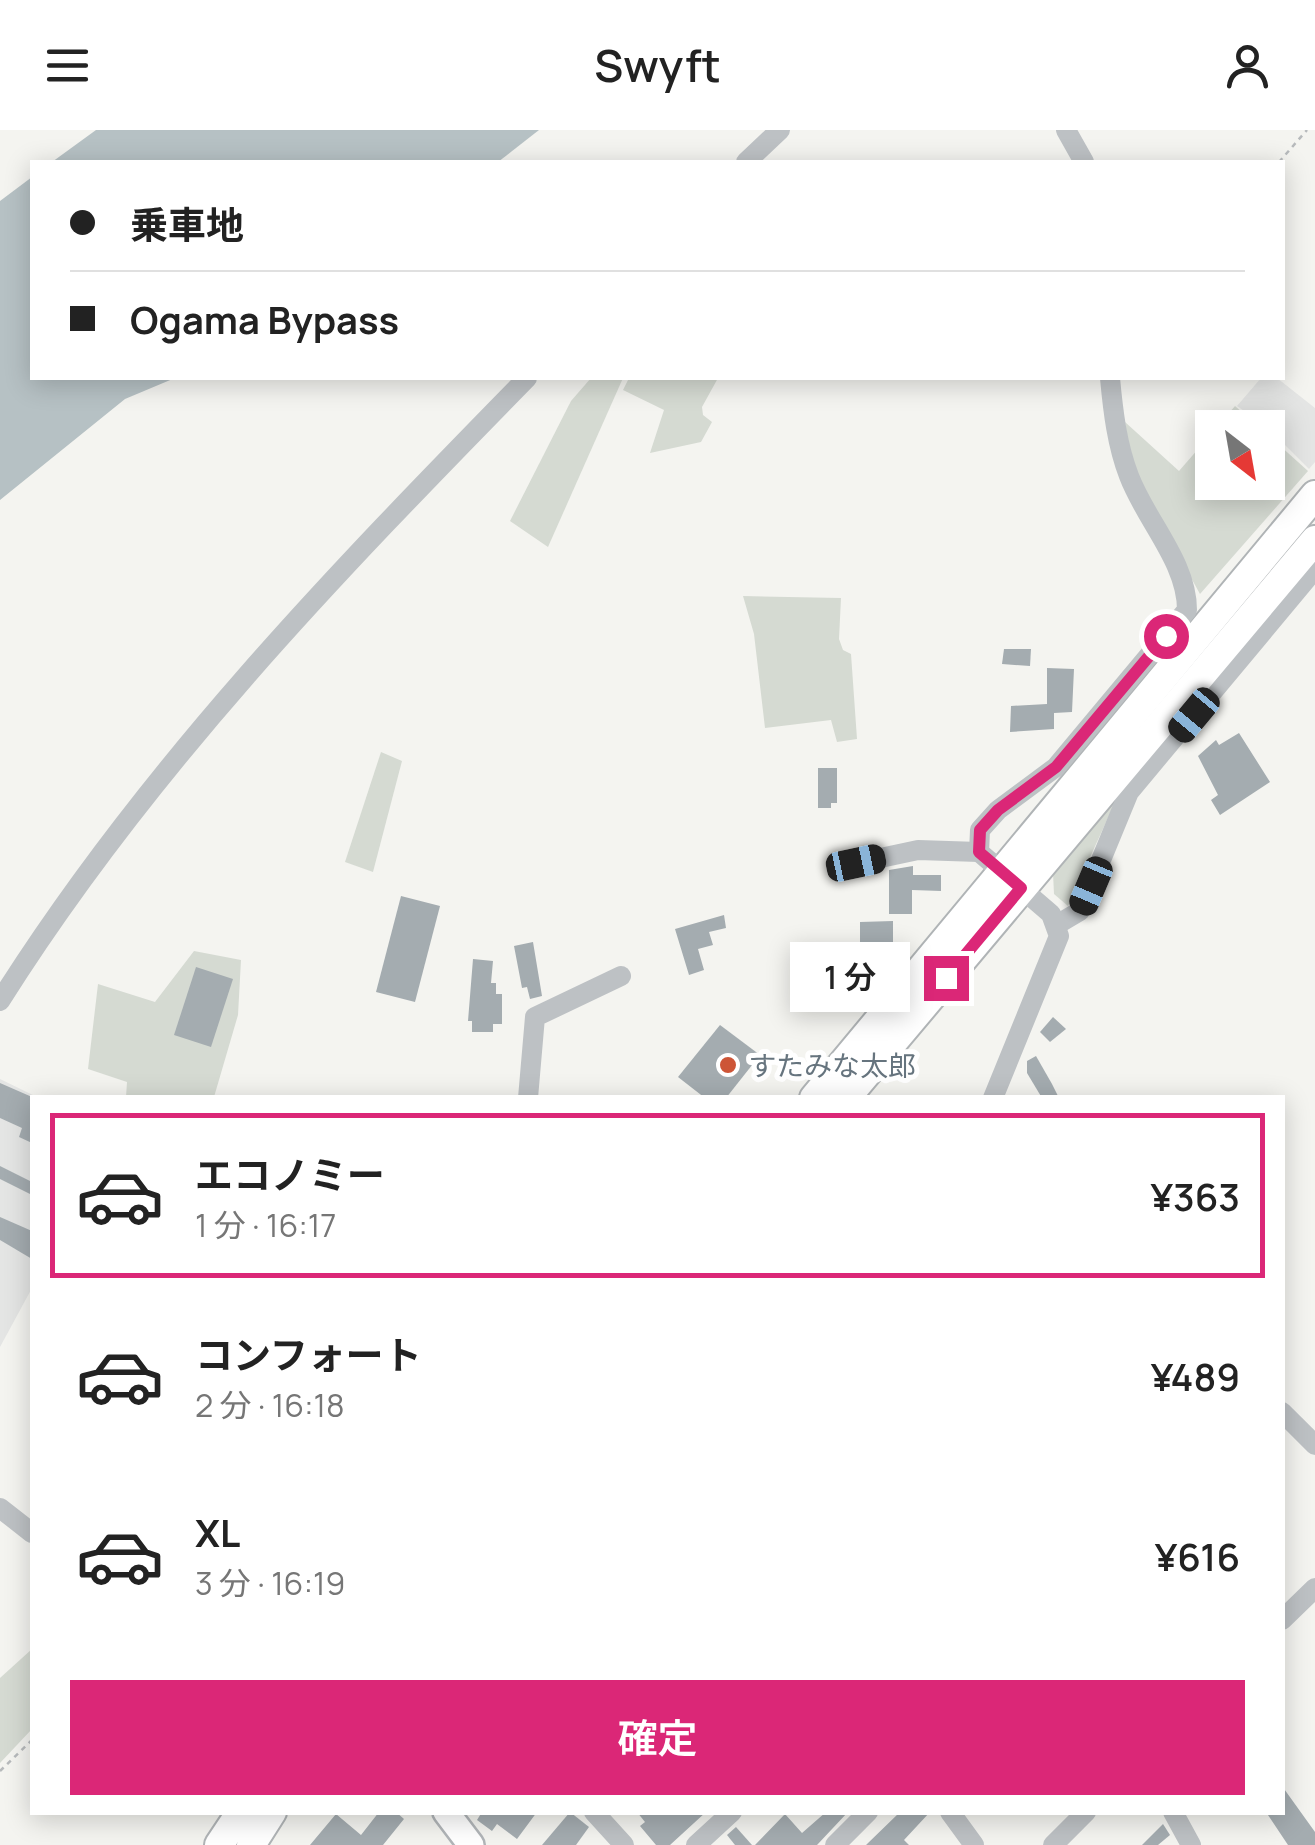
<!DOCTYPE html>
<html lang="ja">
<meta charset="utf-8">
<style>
body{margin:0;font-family:Manrope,"Noto Sans JP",sans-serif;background:#f6f6f6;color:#222;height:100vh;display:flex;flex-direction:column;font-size:38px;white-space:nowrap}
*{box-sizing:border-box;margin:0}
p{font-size:32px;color:#767676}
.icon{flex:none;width:55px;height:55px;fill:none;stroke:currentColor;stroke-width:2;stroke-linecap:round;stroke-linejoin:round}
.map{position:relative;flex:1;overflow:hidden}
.side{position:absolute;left:30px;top:965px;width:1255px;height:720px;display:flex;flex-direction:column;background:#fff;border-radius:0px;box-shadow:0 5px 25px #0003}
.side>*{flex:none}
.guide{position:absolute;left:30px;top:30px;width:1255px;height:220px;border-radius:0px;box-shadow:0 5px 25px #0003;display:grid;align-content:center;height:220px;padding:0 40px;background:#fff}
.needle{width:65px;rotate:149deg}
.fabs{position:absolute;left:1195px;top:280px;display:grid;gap:20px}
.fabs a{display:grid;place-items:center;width:90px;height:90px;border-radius:0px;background:#fff;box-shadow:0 5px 25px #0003;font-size:50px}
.end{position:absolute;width:45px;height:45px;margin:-22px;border:12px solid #db2777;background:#fff;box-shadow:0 0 0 5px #fff}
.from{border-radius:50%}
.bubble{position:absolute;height:70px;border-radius:0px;background:#fff;box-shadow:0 5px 25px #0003;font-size:32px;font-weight:600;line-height:70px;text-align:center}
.car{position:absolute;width:30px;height:60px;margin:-30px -15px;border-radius:12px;box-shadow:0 0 8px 2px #0007;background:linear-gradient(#222 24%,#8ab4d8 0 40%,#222 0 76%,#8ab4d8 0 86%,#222 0)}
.guide b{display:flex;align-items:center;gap:35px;height:95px;font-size:38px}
.guide b+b{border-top:2px solid #e0e0e0}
.guide i{width:25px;height:25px;background:#222}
ul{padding:18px 0 0;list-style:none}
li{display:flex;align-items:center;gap:30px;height:165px;margin:0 20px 15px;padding:0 20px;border:5px solid transparent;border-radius:0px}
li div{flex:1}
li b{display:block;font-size:38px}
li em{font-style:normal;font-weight:600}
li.current{border-color:#db2777}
li>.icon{width:90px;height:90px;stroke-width:1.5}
.button{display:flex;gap:20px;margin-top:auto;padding:20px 40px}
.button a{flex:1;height:115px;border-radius:0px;background:#db2777;color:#fff;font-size:40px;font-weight:600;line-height:115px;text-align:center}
header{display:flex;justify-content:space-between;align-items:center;height:130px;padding:0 40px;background:#fff;font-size:45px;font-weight:600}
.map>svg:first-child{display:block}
.built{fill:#e4e5e4}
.green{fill:#d5dad2}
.water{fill:#b6c1c4}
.building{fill:#a4acb0}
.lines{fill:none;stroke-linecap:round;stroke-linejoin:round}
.major-casing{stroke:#b1b5b8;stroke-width:30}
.highway-casing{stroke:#b0b4b6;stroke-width:32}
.path{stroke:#b7babc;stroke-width:2.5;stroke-dasharray:5 5;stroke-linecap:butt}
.minor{stroke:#bdc1c4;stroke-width:20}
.major{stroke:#fff;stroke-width:25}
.highway{stroke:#fff;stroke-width:28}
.route{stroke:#db2777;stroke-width:12}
.poi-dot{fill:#cd5537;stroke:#fff;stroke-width:4}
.labels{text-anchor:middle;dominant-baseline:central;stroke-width:10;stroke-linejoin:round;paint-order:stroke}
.poi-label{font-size:28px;fill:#66747e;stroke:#fff;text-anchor:start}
</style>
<header><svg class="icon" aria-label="menu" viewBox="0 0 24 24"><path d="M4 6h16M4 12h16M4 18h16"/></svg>Swyft<svg class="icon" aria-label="person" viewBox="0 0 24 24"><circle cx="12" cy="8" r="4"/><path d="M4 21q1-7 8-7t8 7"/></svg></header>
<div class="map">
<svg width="1315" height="1715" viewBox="0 0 1315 1715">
<rect width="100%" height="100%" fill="#f4f4f0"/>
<g class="built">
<path d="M 1261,248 L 1277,248 L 1315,278 L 1315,332 L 1309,339 L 1268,298 L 1237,276 Z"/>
<path d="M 0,949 L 37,967 L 32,968 L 32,1158 L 0,1217 Z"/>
</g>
<g class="green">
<path d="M 591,248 L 623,248 L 548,417 L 510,391 L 571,271 Z"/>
<path d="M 629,248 L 718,248 L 702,277 L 703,285 L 712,292 L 701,312 L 650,323 L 664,280 L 623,260 Z"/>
<path d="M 1235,276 L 1259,297 L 1217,297 Z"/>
<path d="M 1125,292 L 1179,341 L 1212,303 L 1212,352 L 1268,352 L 1268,305 L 1308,341 L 1200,464 C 1170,409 1133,355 1125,292 Z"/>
<path d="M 743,466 L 841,468 L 839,509 L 843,520 L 851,524 L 857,609 L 837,612 L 831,590 L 765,598 L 754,504 Z"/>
<path d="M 381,622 L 402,631 L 373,742 L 345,732 Z"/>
<path d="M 1116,670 L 1068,776 L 1054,764 L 1053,743 Z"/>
<path d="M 194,821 L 241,830 L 238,885 L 214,967 L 126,967 L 127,952 L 88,939 L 98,854 L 155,872 Z"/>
<path d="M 32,1519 L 32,1599 L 0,1633 L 0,1548 Z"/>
</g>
<g class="water">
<path d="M 96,0 L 539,0 L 498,32 L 52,32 Z"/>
<path d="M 32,47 L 32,248 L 175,248 L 125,269 L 0,370 L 0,71 Z"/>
</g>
<g class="building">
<path d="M 1004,519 L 1031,519 L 1030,536 L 1002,534 Z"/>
<path d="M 1047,538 L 1074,539 L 1072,582 L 1054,583 L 1054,599 L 1010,602 L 1011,576 L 1047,574 Z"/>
<path d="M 1239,603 L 1270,652 L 1220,685 L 1211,670 L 1218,665 L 1198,626 L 1216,610 L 1219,615 Z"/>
<path d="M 818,638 L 837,638 L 837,673 L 831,673 L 831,678 L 818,678 Z"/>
<path d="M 913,736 L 913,745 L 941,745 L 941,761 L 912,760 L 912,784 L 889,784 L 889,740 Z"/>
<path d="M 401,766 L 440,776 L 415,872 L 376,862 Z"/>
<path d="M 724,785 L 726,798 L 709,802 L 713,815 L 698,819 L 704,840 L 689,845 L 675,799 Z"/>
<path d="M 893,791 L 893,816 L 860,817 L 860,792 Z"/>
<path d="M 533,812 L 542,866 L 530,869 L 527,857 L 522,858 L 514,816 Z"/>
<path d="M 473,829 L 493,831 L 491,853 L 496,853 L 496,864 L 502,864 L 502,894 L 493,894 L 493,902 L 472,902 L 472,891 L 468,891 Z"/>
<path d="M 196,837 L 233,849 L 211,917 L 174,905 Z"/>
<path d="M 1053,887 L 1066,899 L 1050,912 L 1040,902 Z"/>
<path d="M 720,895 L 760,925 L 726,968 L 705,968 L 678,947 Z"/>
<path d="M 1036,926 L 1052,954 L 1059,968 L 1042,968 L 1027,943 L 1027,931 Z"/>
<path d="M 0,953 L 32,967 L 32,1013 L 19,1007 L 22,998 L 0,988 Z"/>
<path d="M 0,1036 L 32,1052 L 32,1065 L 0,1049 Z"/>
<path d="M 0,1087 L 32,1101 L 32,1129 L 0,1110 Z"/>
<path d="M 1282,1656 L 1315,1702 L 1315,1715 L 1288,1715 L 1266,1682 L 1282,1682 Z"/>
<path d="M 379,1682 L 396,1682 L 404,1689 L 383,1715 L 310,1715 L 336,1684 L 361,1705 Z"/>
<path d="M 482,1682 L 537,1682 L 517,1709 L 497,1694 L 492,1701 L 477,1690 Z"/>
<path d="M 570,1682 L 589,1697 L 576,1715 L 542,1715 Z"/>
<path d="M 637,1682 L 706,1682 L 670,1715 L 656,1715 L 640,1696 L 645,1692 Z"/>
<path d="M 826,1682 L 848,1682 L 817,1715 L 755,1715 L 785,1684 L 802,1703 Z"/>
<path d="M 900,1682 L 930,1682 L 904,1710 L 909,1715 L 866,1715 Z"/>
<path d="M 1163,1694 L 1170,1705 L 1158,1715 L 1142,1715 Z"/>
<path d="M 736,1697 L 752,1715 L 735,1715 L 727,1705 Z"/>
</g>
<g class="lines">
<g class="major-casing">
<path id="major" d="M 446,1682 L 471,1715"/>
</g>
<g class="highway-casing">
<g id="highway">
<path d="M 814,968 L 1315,365"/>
<path d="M 846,968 L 1315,410"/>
<path d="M 219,1715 L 241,1682"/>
<path d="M 251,1715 L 272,1682"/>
</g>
</g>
<g class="path">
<path d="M 1279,32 L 1307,0"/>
<path d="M 0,1641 L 32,1610"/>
</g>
<g class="minor">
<path d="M 1066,0 L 1084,32"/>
<path d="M 746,32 L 780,0"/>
<path d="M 857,733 L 918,720 L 979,722"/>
<path d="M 1058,794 L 1080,781 L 1129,662 L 1315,439"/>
<path d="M 0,871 C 146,639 336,443 527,248"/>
<path d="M 528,968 L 535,887 L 621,846"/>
<path d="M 993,968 L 1059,806 L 1051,784 L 979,722 L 980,700 L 998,680 L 1056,637 L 1187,480 C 1187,432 1146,391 1129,346 C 1117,315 1113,281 1110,248"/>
<path d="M 1282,1282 L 1315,1315"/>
<path d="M 0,1378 L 32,1403"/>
<path d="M 1282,1490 L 1315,1458"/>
<path d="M 594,1682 L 624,1715"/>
<path d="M 950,1682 L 974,1715"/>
<path d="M 1173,1682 L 1191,1715"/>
<path d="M 696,1715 L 732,1682"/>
<path d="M 835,1715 L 868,1682"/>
<path d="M 1053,1715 L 1086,1682"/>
</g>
<use href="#major" class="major"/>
<use href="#highway" class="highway"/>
</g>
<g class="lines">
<path class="route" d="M 946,848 L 1021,758 L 979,722 L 980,700 L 998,680 L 1056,637 L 1166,506"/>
</g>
<circle class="poi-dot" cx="728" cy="935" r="10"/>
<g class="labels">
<g class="poi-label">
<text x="748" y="935">すたみな太郎</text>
</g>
</g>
</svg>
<div class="fabs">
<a><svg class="needle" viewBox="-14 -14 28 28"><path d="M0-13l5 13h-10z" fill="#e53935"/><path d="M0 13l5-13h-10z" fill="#767676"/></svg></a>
</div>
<i class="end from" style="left:1166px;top:506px"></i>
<i class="end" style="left:946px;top:848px"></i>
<div class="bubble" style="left:790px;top:812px;width:120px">1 分</div>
<i class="car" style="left:1194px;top:585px;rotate:220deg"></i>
<i class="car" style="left:856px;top:733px;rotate:78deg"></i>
<i class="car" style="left:1091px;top:756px;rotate:203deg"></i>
<div class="guide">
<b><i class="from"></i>乗車地</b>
<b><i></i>Ogama Bypass</b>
</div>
<section class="side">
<ul>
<li class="current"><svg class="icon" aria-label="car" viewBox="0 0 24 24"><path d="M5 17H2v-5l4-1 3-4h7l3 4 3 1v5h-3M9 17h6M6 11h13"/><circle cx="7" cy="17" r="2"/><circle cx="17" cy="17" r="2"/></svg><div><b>エコノミー</b><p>1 分 · 16:17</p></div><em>¥363</em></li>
<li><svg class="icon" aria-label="car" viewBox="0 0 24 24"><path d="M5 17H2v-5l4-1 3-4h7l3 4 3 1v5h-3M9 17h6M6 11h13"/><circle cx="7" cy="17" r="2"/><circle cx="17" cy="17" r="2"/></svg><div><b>コンフォート</b><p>2 分 · 16:18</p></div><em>¥489</em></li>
<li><svg class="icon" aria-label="car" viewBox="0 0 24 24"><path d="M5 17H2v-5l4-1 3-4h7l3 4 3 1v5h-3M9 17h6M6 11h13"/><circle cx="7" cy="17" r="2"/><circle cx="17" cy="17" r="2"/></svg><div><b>XL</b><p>3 分 · 16:19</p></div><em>¥616</em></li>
</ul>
<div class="button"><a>確定</a></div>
</section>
</div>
